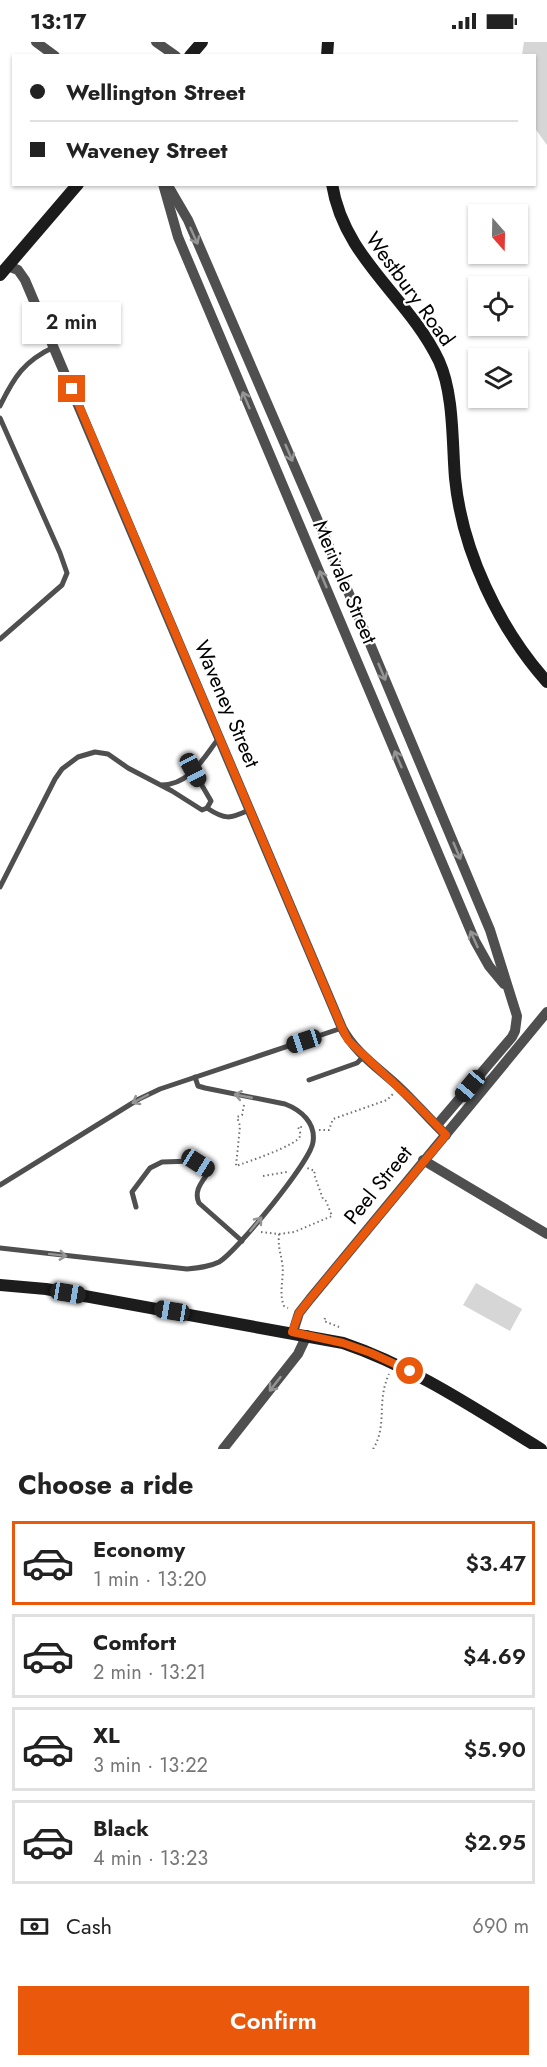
<!DOCTYPE html>
<meta charset="utf-8">
<style>
body{margin:0;font-family:Jost,sans-serif;background:#f2f2f2;color:#222;height:100vh;display:flex;flex-direction:column;font-size:22px;white-space:nowrap}
*{box-sizing:border-box;margin:0}
p{font-size:20px;color:#767676}
.icon{flex:none;width:33px;height:33px;fill:none;stroke:currentColor;stroke-width:2;stroke-linecap:round;stroke-linejoin:round}
.map{position:relative;height:1407px;overflow:hidden}
.drawer{display:flex;flex-direction:column;background:#fff;flex:1}
.drawer>*{flex:none}
.banner{position:absolute;left:12px;top:12px;width:524px;height:132px;border-radius:0px;box-shadow:0 2px 4px #0004;display:grid;align-content:center;height:132px;padding:0 18px;background:#fff}
.needle{width:39px;rotate:160deg}
.controls{position:absolute;left:468px;top:162px;display:grid;gap:12px}
.controls a{display:grid;place-items:center;width:60px;height:60px;border-radius:0px;background:#fff;box-shadow:0 2px 4px #0004;font-size:30px}
.end{position:absolute;width:27px;height:27px;margin:-14px;border:8px solid #ea580c;background:#fff;box-shadow:0 0 0 3px #fff}
.from{border-radius:50%}
.bubble{position:absolute;height:42px;border-radius:0px;background:#fff;box-shadow:0 2px 4px #0004;font-size:20px;font-weight:600;line-height:42px;text-align:center}
.car{position:absolute;width:18px;height:36px;margin:-18px -9px;border-radius:8px;box-shadow:0 0 4px 2px #0007;background:linear-gradient(#222 24%,#8ab4d8 0 40%,#222 0 76%,#8ab4d8 0 86%,#222 0)}
.banner b{display:flex;align-items:center;gap:21px;height:57px;font-size:22px}
.banner b+b{border-top:2px solid #e0e0e0}
.banner i{width:15px;height:15px;background:#222}
ul{padding:0;list-style:none}
li{display:flex;align-items:center;gap:18px;height:84px;margin:0 12px 9px;padding:0 6px;border:3px solid #e0e0e0;border-radius:0px}
li div{flex:1}
li b{display:block;font-size:22px}
li em{font-style:normal;font-weight:600}
li.on{border-color:#ea580c}
li>.icon{width:54px;height:54px;stroke-width:1.5}
h2{padding:0 18px;font-size:27px;line-height:72px}
.pay{display:flex;align-items:center;gap:15px;height:66px;padding:0 18px;font-size:22px}
.pay p{margin-inline-start:auto}
.button{display:flex;gap:12px;margin-top:auto;padding:12px 18px}
.button a{flex:1;height:69px;border-radius:0px;background:#ea580c;color:#fff;font-size:24px;font-weight:600;line-height:69px;text-align:center}
.status{display:flex;justify-content:space-between;align-items:center;height:42px;padding:0 30px;background:#fff;direction:ltr}
.status svg{height:16px;fill:currentColor}
.map>svg:first-child{display:block}
.green{fill:#d6d6d6}
.lines{fill:none;stroke-linecap:round;stroke-linejoin:round}
.path{stroke:#717171;stroke-width:2;stroke-dasharray:1.5 3;stroke-linecap:butt}
.lane{stroke:#4f4f4f;stroke-width:5}
.street{stroke:#4f4f4f;stroke-width:10}
.secondary{stroke:#1c1c1c;stroke-width:12}
.oneway{stroke:#959595}
.route{stroke:#ea580c;stroke-width:8}
.labels{text-anchor:middle;dominant-baseline:central;stroke-width:4.5;stroke-linejoin:round;paint-order:stroke}
.street-label{font-size:21px;fill:#000;stroke:#fff}
</style>
<div class="status"><b>13:17</b><svg viewBox="0 0 49 12"><path d="M0 12V9h3v3zM5 12V6h3v6zM10 12V3h3v9zM15 12V0h3v12zM26 1h20v11H26zM47 4h2v5h-2z"/></svg></div>
<div class="map">
<svg width="547" height="1407" viewBox="0 0 547 1407">
<rect width="100%" height="100%" fill="#fff"/>
<g class="green">
<path d="M 524,0 L 547,0 L 547,103 L 534,85 L 534,14 L 522,13 Z"/>
<path d="M 476,1241 L 522,1267 L 510,1289 L 463,1263 Z"/>
</g>
<g class="lines">
<g class="path">
<path d="M 244,1063 L 242,1073 L 237,1075 L 240,1084 L 236,1124 C 247,1120 298,1103 300,1094 C 301,1091 299,1087 298,1085 L 302,1085"/>
<path d="M 319,1088 L 329,1088 L 333,1077 L 387,1058 L 393,1052"/>
<path d="M 263,1134 L 287,1130"/>
<path d="M 261,1190 L 279,1192 C 278,1205 280,1208 282,1220 C 285,1235 278,1249 284,1264 L 288,1266"/>
<path d="M 279,1192 L 294,1190 L 332,1174 L 326,1159 L 323,1157 L 314,1132 L 315,1129 L 307,1126"/>
<path d="M 325,1276 L 324,1279 L 339,1285"/>
<path d="M 373,1407 C 388,1383 376,1360 389,1332"/>
</g>
<g class="lane">
<path d="M 0,364 C 14,335 24,319 54,305"/>
<path d="M 0,376 L 60,511 L 67,531 L 62,543 L 0,597"/>
<path d="M 162,743 C 191,742 203,716 219,696"/>
<path d="M 207,766 C 225,778 230,777 249,768"/>
<path d="M 0,845 L 55,737 L 62,727 L 78,715 L 95,710 L 108,712 L 128,726 L 172,749 L 202,768 L 207,766 L 211,759 L 193,728"/>
<path d="M 309,1038 L 357,1021 L 364,1014"/>
<path d="M 0,1143 L 139,1057 L 160,1047 L 342,986"/>
<path d="M 136,1165 L 132,1150 L 150,1126 L 162,1120 L 193,1119 L 210,1128 C 203,1139 193,1148 199,1161 L 242,1199"/>
<path d="M 0,1206 L 187,1227 C 198,1226 209,1225 219,1220 C 236,1210 311,1119 313,1100 C 316,1081 301,1068 285,1062 L 205,1046 L 198,1044 L 195,1035"/>
</g>
<g class="street">
<path d="M 36,0 L 55,14"/>
<path d="M 156,0 L 176,14"/>
<path d="M 163,142 L 178,195 L 475,899 L 489,924 L 504,942"/>
<path d="M 167,142 L 188,178 L 334,516 L 490,888 L 517,974 L 515,989 L 512,995 L 437,1083"/>
<path d="M 8,224 L 18,228 L 25,238 L 342,986 C 355,1011 380,1027 400,1046 C 416,1061 430,1078 446,1093"/>
<path d="M 423,1118 L 547,1192"/>
<path d="M 293,1290 L 299,1271 L 310,1257 L 547,970"/>
<path d="M 223,1407 L 298,1312 L 307,1293"/>
</g>
<g class="secondary">
<path d="M 190,14 L 202,0"/>
<path d="M 327,14 L 328,0"/>
<path d="M 332,142 C 344,217 408,254 439,319 C 454,352 452,400 455,436 C 462,509 499,586 547,640"/>
<path d="M 0,233 L 78,142"/>
<path d="M 0,1243 L 46,1247 L 343,1301 C 414,1325 477,1368 541,1407"/>
</g>
</g>
<defs><path id="oneway-shaft" d="M-6 0H5M1.5-3L5.5 0L1.5 3" fill="none" stroke-width="1.6" stroke-linecap="round" stroke-linejoin="round" transform="scale(1.5)"/></defs>
<g class="oneway">
<use href="#oneway-shaft" transform="translate(194 194) rotate(66)"/>
<use href="#oneway-shaft" transform="translate(246 358) rotate(-113)"/>
<use href="#oneway-shaft" transform="translate(289 411) rotate(67)"/>
<use href="#oneway-shaft" transform="translate(323 537) rotate(-113)"/>
<use href="#oneway-shaft" transform="translate(382 630) rotate(67)"/>
<use href="#oneway-shaft" transform="translate(398 717) rotate(-113)"/>
<use href="#oneway-shaft" transform="translate(457 809) rotate(67)"/>
<use href="#oneway-shaft" transform="translate(474 897) rotate(-114)"/>
<use href="#oneway-shaft" transform="translate(243 1054) rotate(-169)"/>
<use href="#oneway-shaft" transform="translate(140 1057) rotate(152)"/>
<use href="#oneway-shaft" transform="translate(256 1182) rotate(-51)"/>
<use href="#oneway-shaft" transform="translate(58 1213) rotate(7)"/>
<use href="#oneway-shaft" transform="translate(275 1342) rotate(128)"/>
</g>
<g class="lines">
<path class="route" d="M 72,347 L 342,986 L 348,998 L 357,1007 L 412,1058 L 446,1093 L 310,1257 L 299,1271 L 292,1290 L 343,1301 L 371,1311 L 410,1329"/>
</g>
<g class="labels">
<g class="street-label">
<text transform="translate(410 247) rotate(54)">Westbury Road</text>
<text transform="translate(345 540) rotate(67)">Merivale Street</text>
<text transform="translate(227 662) rotate(67)">Waveney Street</text>
<text transform="translate(378 1143) rotate(-51)">Peel Street</text>
</g>
</g>
</svg>
<div class="controls">
<a><svg class="needle" viewBox="-14 -14 28 28"><path d="M0-13l5 13h-10z" fill="#e53935"/><path d="M0 13l5-13h-10z" fill="#767676"/></svg></a>
<a><svg class="icon" aria-label="locate" viewBox="0 0 24 24"><circle cx="12" cy="12" r="6"/><path d="M12 2v4M12 18v4M2 12h4M18 12h4"/></svg></a>
<a><svg class="icon" aria-label="layers" viewBox="0 0 24 24"><path d="M12 4l9 5-9 5-9-5zM3 14l9 5 9-5"/></svg></a>
</div>
<i class="end from" style="left:410px;top:1329px"></i>
<i class="end" style="left:72px;top:347px"></i>
<div class="bubble" style="left:22px;top:260px;width:99px">2 min</div>
<i class="car" style="left:193px;top:728px;rotate:152deg"></i>
<i class="car" style="left:304px;top:999px;rotate:252deg"></i>
<i class="car" style="left:470px;top:1044px;rotate:220deg"></i>
<i class="car" style="left:198px;top:1121px;rotate:122deg"></i>
<i class="car" style="left:68px;top:1251px;rotate:100deg"></i>
<i class="car" style="left:172px;top:1269px;rotate:280deg"></i>
<div class="banner">
<b><i class="from"></i>Wellington Street</b>
<b><i></i>Waveney Street</b>
</div>
</div>
<section class="drawer">
<h2>Choose a ride</h2>
<ul>
<li class="on"><svg class="icon" aria-label="car" viewBox="0 0 24 24"><path d="M5 17H2v-5l4-1 3-4h7l3 4 3 1v5h-3M9 17h6M6 11h13"/><circle cx="7" cy="17" r="2"/><circle cx="17" cy="17" r="2"/></svg><div><b>Economy</b><p>1 min · 13:20</p></div><em>$3.47</em></li>
<li><svg class="icon" aria-label="car" viewBox="0 0 24 24"><path d="M5 17H2v-5l4-1 3-4h7l3 4 3 1v5h-3M9 17h6M6 11h13"/><circle cx="7" cy="17" r="2"/><circle cx="17" cy="17" r="2"/></svg><div><b>Comfort</b><p>2 min · 13:21</p></div><em>$4.69</em></li>
<li><svg class="icon" aria-label="car" viewBox="0 0 24 24"><path d="M5 17H2v-5l4-1 3-4h7l3 4 3 1v5h-3M9 17h6M6 11h13"/><circle cx="7" cy="17" r="2"/><circle cx="17" cy="17" r="2"/></svg><div><b>XL</b><p>3 min · 13:22</p></div><em>$5.90</em></li>
<li><svg class="icon" aria-label="car" viewBox="0 0 24 24"><path d="M5 17H2v-5l4-1 3-4h7l3 4 3 1v5h-3M9 17h6M6 11h13"/><circle cx="7" cy="17" r="2"/><circle cx="17" cy="17" r="2"/></svg><div><b>Black</b><p>4 min · 13:23</p></div><em>$2.95</em></li>
</ul>
<div class="pay"><svg class="icon" aria-label="cash" viewBox="0 0 24 24"><path d="M3 7h18v10H3z"/><circle cx="12" cy="12" r="2"/></svg>Cash<p>690 m</p></div>
<div class="button"><a>Confirm</a></div>
</section>
